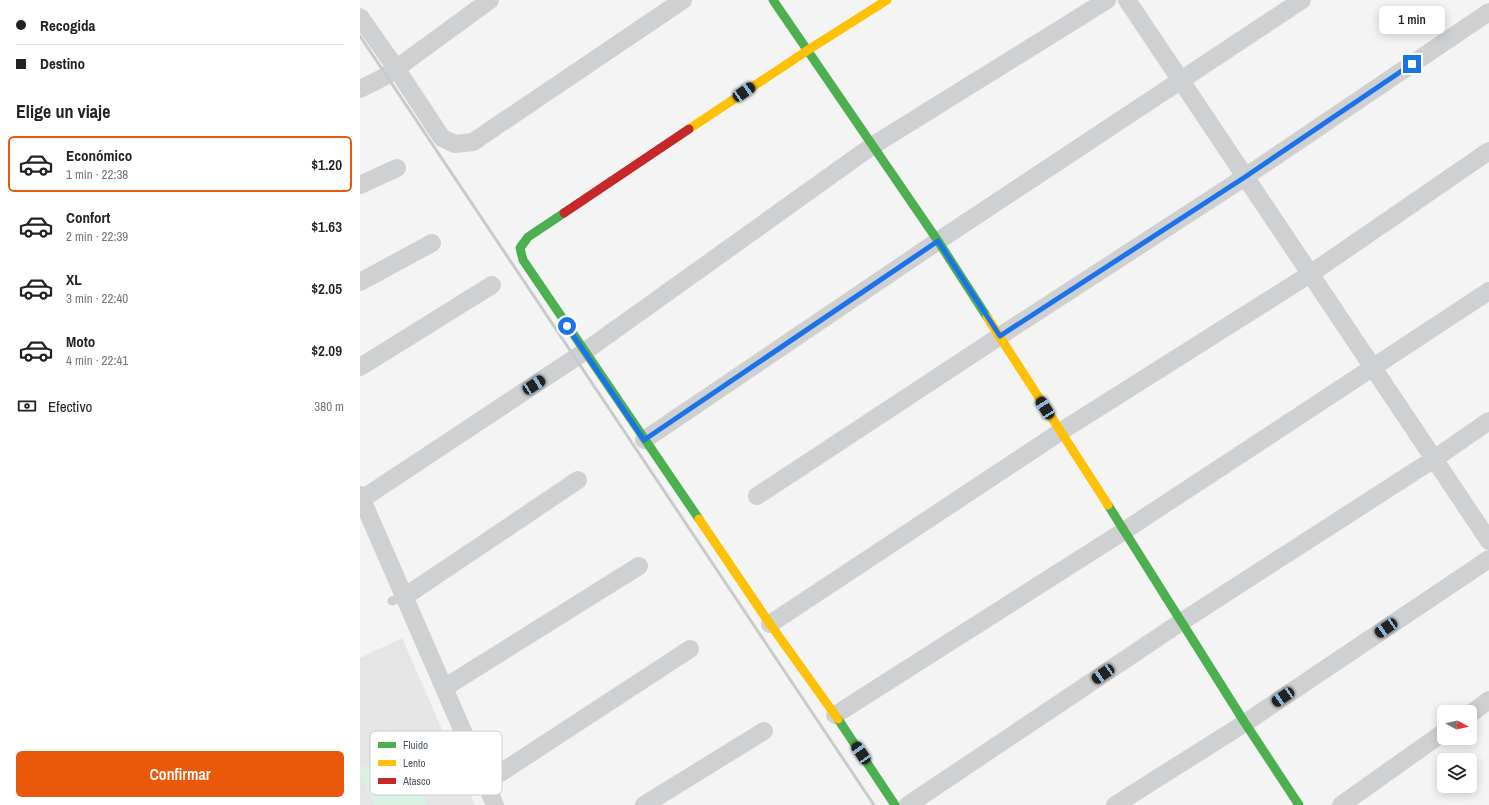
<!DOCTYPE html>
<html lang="es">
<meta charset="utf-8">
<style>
body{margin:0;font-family:"Archivo Narrow",sans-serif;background:#f2f2f2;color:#222;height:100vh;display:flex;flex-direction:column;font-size:15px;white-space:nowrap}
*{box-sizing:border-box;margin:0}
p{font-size:13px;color:#767676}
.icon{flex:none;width:22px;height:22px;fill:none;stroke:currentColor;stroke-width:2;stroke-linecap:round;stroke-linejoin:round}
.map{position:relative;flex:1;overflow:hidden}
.drawer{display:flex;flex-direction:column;background:#fff;width:360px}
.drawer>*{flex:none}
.top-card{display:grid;align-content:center;height:88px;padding:0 16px;background:#fff}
.needle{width:26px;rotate:98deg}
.tools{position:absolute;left:1077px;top:705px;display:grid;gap:8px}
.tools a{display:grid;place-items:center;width:40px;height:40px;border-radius:6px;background:#fff;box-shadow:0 2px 10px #0003;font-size:20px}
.end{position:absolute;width:18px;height:18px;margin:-9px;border:5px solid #1a73e8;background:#fff;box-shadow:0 0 0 2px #fff}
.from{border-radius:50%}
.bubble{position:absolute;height:28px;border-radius:6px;background:#fff;box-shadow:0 2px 10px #0003;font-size:13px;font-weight:600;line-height:28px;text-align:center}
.car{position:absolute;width:12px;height:24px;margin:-12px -6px;border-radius:5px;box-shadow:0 0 3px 1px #0007;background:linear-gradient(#222 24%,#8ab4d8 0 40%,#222 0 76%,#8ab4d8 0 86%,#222 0)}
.top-card b{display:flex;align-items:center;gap:14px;height:38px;font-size:15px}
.top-card b+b{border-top:1px solid #e0e0e0}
.top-card i{width:10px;height:10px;background:#222}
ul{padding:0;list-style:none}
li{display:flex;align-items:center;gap:12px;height:56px;margin:0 8px 6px;padding:0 8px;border:2px solid transparent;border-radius:6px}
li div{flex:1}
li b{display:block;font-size:15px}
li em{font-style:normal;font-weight:600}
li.active{border-color:#ea580c}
li>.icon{width:36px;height:36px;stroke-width:1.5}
h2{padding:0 16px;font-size:18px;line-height:48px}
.pay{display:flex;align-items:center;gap:10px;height:44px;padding:0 16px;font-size:15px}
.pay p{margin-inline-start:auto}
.action{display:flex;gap:8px;margin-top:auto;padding:8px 16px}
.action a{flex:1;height:46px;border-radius:6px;background:#ea580c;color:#fff;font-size:16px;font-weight:600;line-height:46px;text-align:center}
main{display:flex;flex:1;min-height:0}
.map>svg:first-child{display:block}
.education{fill:#e6e5e6}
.green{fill:#d9f2e3}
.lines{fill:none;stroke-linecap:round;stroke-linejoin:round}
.lane{stroke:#ced0d2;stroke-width:9}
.street{stroke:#ced0d2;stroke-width:18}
.fast{stroke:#4caf50;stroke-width:9}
.slow{stroke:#ffc107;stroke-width:9}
.jam{stroke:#c62828;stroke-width:9}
.rail{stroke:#c9cacc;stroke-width:3}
.route{stroke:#1a73e8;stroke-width:5}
.key{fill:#fff;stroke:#c9ccd0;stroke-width:1}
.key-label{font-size:11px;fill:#4a5661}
</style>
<main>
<section class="drawer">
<div class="top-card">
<b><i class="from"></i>Recogida</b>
<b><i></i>Destino</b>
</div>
<h2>Elige un viaje</h2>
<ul>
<li class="active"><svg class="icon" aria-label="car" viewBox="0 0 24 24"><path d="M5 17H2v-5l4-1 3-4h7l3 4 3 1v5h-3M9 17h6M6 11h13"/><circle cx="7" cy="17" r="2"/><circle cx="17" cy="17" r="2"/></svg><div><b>Económico</b><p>1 min · 22:38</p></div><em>$1.20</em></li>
<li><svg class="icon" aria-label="car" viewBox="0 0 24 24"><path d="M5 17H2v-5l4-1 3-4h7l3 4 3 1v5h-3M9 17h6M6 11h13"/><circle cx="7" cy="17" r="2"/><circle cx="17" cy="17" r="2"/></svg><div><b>Confort</b><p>2 min · 22:39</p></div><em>$1.63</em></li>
<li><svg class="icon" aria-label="car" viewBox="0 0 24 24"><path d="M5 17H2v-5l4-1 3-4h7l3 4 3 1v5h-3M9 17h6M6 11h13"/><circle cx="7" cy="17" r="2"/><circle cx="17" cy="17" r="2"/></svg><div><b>XL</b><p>3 min · 22:40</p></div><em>$2.05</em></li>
<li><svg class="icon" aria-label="car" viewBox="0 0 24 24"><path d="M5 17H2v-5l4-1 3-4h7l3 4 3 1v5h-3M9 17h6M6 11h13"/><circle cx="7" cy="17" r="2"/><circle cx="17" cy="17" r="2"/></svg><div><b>Moto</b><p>4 min · 22:41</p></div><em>$2.09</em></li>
</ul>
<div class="pay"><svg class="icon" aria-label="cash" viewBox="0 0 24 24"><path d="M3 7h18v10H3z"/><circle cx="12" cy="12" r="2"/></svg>Efectivo<p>380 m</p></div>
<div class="action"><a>Confirmar</a></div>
</section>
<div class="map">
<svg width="1129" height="805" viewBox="0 0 1129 805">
<rect width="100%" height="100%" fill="#f4f4f4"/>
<path class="education" d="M 42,638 L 115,805 L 0,805 L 0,658 Z"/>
<path class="green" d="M 43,750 L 67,805 L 14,805 L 0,774 L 0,768 Z"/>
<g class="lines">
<path class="lane" d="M 32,601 L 44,597"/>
<g class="street">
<path d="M 767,0 L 1129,541"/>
<path d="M 0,17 L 36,68 L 82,138 L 95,144 L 113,142 L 323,0"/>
<path d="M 0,89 L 26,76 L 130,0"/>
<path d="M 0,185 L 37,168"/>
<path d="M 0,282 L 72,243"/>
<path d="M 0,367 L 132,285"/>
<path d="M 284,440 L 578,241 L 942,0"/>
<path d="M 0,495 L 135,805"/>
<path d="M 397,496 L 640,336 L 885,177 L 1129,12"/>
<path d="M 2,499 L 224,352 L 512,146 L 747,0"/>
<path d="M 44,597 L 218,480"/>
<path d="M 410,624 L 700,432 L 950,274 L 1129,151"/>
<path d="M 84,688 L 279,566"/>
<path d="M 1110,714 L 1129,700"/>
<path d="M 475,715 L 764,531 L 1129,291"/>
<path d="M 125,783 L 330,649"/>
<path d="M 284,805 L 404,731"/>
<path d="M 548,805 L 821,622 L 1074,459 L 1129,421"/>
<path d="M 755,805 L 885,723 L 1129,559"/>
<path d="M 981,805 L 1084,732"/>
</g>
<g class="fast">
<path d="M 413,0 L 578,241 L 627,317"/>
<path d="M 204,213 L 168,237 L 160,248 L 163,260 L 339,519"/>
<path d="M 748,505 L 885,723 L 939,805"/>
<path d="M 478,719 L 535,805"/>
</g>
<g class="slow">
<path d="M 329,129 L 448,50 L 527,0"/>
<path d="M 627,317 L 748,505"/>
<path d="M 339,519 L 410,624 L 478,719"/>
</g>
<path class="jam" d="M 204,213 L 329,129"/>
<path class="rail" d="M 0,36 L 514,805"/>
</g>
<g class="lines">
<path class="route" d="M 207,326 L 284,440 L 578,241 L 640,336 L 885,177 L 1052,64"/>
</g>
<rect x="10" y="731" width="132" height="64" rx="6" class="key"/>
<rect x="18" y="742" width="18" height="6" fill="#4caf50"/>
<rect x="18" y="760" width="18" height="6" fill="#ffc107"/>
<rect x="18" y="778" width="18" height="6" fill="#c62828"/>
<g class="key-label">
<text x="43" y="749">Fluido</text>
<text x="43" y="767">Lento</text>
<text x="43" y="785">Atasco</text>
</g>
</svg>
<div class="tools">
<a><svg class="needle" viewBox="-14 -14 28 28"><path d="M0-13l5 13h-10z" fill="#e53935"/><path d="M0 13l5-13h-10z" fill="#767676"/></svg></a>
<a><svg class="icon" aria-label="layers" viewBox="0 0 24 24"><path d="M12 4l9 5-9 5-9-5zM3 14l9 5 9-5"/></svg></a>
</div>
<i class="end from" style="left:207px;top:326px"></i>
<i class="end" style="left:1052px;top:64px"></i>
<div class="bubble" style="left:1019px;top:6px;width:66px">1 min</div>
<i class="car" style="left:384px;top:92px;rotate:56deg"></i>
<i class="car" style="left:174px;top:385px;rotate:57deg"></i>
<i class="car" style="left:685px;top:408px;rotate:328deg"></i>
<i class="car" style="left:1026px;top:628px;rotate:236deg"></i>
<i class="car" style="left:743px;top:674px;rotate:236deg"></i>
<i class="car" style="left:923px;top:697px;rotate:236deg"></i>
<i class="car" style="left:501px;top:753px;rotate:326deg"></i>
</div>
</main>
